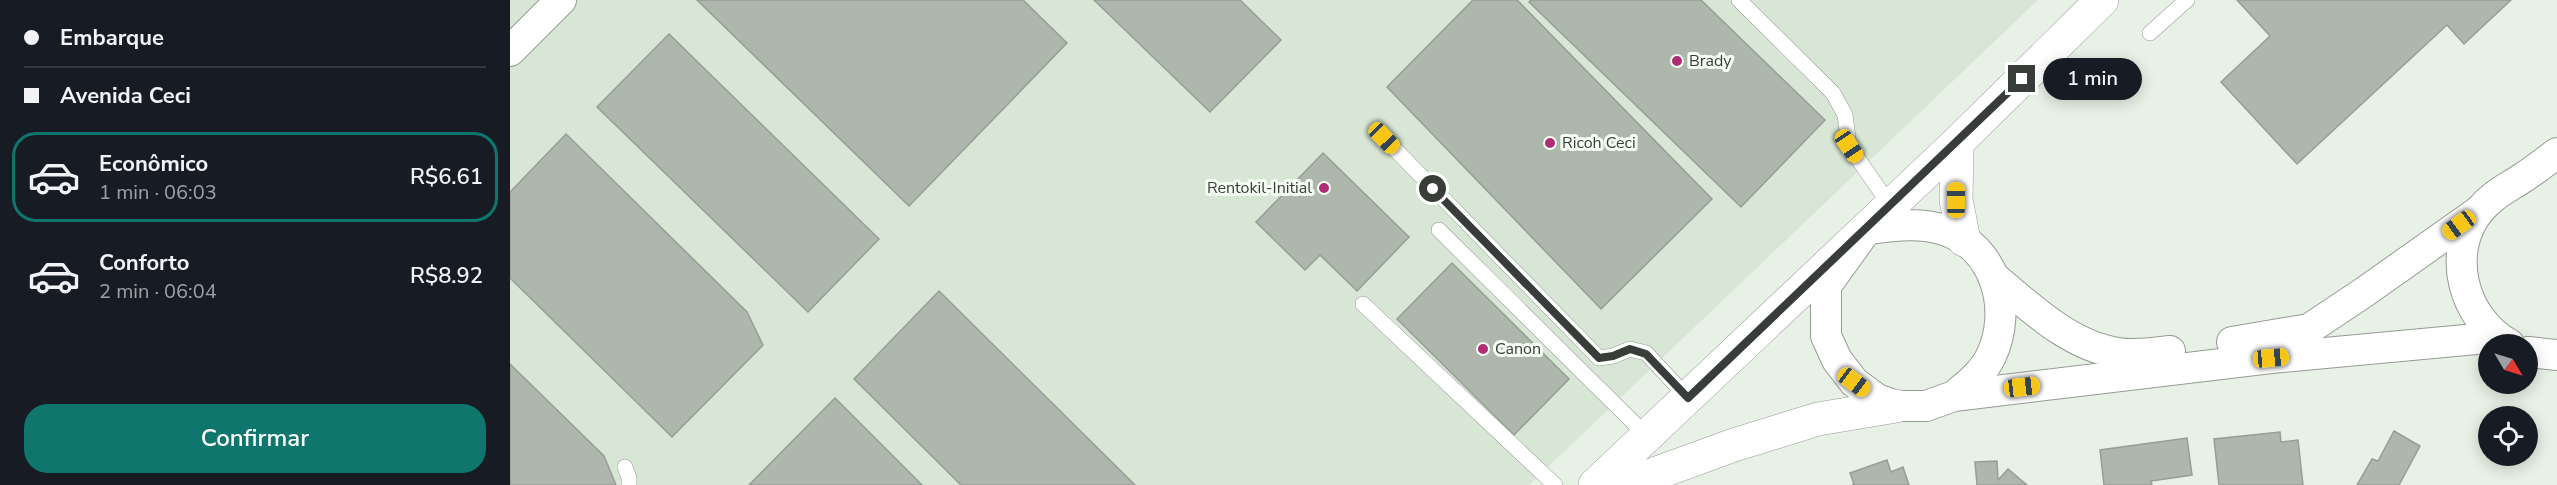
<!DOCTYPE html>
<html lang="pt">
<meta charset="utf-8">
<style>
body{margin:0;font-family:"Nunito Sans",sans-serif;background:#242831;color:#f1f3f6;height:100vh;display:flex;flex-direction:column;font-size:22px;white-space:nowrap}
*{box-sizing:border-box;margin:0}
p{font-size:20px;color:#9ea1a6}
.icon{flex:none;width:33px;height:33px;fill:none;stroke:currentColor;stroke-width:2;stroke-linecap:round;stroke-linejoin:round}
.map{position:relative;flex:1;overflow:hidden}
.side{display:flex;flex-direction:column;background:#171b24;width:510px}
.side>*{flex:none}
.banner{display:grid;align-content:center;height:132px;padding:0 24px;background:#171b24}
.needle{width:39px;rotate:128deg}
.fabs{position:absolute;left:1968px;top:334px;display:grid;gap:12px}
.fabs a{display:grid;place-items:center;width:60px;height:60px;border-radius:50%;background:#171b24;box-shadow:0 3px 15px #0003;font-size:30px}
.end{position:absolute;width:27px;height:27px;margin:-14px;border:8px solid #393d39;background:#fff;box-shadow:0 0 0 3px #fff}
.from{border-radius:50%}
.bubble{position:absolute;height:42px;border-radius:21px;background:#171b24;box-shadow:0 3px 15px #0003;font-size:20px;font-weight:600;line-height:42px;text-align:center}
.car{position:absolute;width:18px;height:36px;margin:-18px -9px;border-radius:8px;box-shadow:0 0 4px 2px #0007;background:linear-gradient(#f5c518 24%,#345 0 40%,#f5c518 0 76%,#345 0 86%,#f5c518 0)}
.banner b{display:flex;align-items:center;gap:21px;height:57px;font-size:22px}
.banner b+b{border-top:2px solid #363941}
.banner i{width:15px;height:15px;background:#f1f3f6}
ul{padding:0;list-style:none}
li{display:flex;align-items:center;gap:18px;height:90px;margin:0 12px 9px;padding:0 12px;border:3px solid transparent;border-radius:24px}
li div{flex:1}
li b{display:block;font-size:22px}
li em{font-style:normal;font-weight:600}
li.on{border-color:#0f766e}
li>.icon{width:54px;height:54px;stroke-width:1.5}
.cta{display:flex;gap:12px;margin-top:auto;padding:12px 24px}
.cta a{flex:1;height:69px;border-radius:24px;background:#0f766e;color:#fff;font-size:24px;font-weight:600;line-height:69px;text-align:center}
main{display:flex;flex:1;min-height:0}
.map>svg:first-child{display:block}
.built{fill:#d7e6d5}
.building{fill:#aeb7ac;stroke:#969f95;stroke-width:1.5}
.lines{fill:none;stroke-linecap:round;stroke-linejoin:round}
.lane-casing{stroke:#949c92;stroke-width:16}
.street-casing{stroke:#949c92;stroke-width:32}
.secondary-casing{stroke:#949c92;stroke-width:34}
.lane{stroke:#fff;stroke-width:15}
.street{stroke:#fff;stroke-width:30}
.secondary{stroke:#fff;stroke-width:33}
.route{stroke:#393d39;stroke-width:8}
.poi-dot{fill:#b02d76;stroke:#f5fef3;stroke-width:2}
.labels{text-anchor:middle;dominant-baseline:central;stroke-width:6;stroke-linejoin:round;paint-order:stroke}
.poi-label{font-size:16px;fill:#393d39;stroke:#f5fef3;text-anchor:start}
</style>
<main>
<section class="side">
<div class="banner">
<b><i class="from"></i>Embarque</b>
<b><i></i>Avenida Ceci</b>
</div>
<ul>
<li class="on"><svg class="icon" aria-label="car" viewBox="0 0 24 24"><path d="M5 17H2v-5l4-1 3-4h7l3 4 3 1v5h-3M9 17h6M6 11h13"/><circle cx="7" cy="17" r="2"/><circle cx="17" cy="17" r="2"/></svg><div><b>Econômico</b><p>1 min · 06:03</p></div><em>R$6.61</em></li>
<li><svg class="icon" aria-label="car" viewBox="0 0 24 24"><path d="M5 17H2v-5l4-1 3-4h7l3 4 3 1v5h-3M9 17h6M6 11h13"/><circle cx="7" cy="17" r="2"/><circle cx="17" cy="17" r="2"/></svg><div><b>Conforto</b><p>2 min · 06:04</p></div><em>R$8.92</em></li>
</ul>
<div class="cta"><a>Confirmar</a></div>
</section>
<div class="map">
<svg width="2047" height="485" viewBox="0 0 2047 485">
<rect width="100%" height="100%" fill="#e8f1e6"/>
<path class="built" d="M 0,0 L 1528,0 L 1019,485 L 0,485 Z"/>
<g class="building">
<path d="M 187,0 L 513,0 L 557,43 L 399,206 Z"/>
<path d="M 584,0 L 730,0 L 771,40 L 700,112 Z"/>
<path d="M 963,0 L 1007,0 L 1202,199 L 1091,309 L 877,87 Z"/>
<path d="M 1021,0 L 1191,0 L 1315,120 L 1231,207 L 1019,2 Z"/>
<path d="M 1727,0 L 2001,0 L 1954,44 L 1937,25 L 1787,164 L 1711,82 L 1760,36 Z"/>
<path d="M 159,34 L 369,239 L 298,312 L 87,107 Z"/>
<path d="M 56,134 L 237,312 L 253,345 L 162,437 L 0,278 L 0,192 Z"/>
<path d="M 813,153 L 899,237 L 847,291 L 810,255 L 795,270 L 746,222 Z"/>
<path d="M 942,263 L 1059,379 L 1004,435 L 887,319 Z"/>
<path d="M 429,291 L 625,485 L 451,485 L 344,379 Z"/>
<path d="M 0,364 L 94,456 L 106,485 L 0,485 Z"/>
<path d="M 325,398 L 412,485 L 239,485 Z"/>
<path d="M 1884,431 L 1910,446 L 1889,485 L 1847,485 L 1862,459 L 1868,461 Z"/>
<path d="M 1770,432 L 1771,442 L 1788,440 L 1793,485 L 1709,485 L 1704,439 Z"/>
<path d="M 1677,438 L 1682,475 L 1641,481 L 1642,485 L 1594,485 L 1590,450 Z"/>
<path d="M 1377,460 L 1381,472 L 1393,467 L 1399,485 L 1342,485 L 1344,484 L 1340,473 Z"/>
<path d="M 1487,461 L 1488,480 L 1498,469 L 1517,485 L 1467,485 L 1465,462 Z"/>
</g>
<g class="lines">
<g class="lane-casing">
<g id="lane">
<path d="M 1229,0 L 1323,93 L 1335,115 L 1339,146 L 1380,205"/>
<path d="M 1640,33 L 1677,0"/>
<path d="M 874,138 L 1089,358 L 1103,356 L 1120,349 L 1136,353 L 1178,398"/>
<path d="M 929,230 L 1137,436"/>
<path d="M 853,304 L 1045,485"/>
<path d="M 115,467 L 119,478 L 119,485"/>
</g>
</g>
<g class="street-casing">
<g id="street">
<path d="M 0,51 L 51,0"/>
<path d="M 1485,278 C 1521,308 1560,346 1608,353 C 1624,356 1643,353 1660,351"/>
<path d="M 1722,342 L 1799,329 L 1853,293 L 1969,211"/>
<path d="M 1999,344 C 1953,319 1935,252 1970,210 C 1983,194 1998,188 2014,177 C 2025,170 2036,161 2047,153"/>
<path d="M 2018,352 L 2047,355"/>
<path d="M 1444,396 C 1458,384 1473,373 1481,356 C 1503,310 1486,247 1434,230 C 1409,222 1383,226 1357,229 L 1316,286 L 1316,336 L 1327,360 L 1344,382 L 1367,399 L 1386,406 L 1416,406 L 1444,396 L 1761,358 L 1988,337"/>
</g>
</g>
<g class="secondary-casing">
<g id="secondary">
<path d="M 1447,143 L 1446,200 L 1454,240"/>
<path d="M 1085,485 L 1447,143 L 1592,0"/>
<path d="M 1114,485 L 1224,445 L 1308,419 L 1386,406"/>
</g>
</g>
<use href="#lane" class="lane"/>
<use href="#street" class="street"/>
<use href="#secondary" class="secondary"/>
</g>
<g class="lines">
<path class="route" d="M 923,189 L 1089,358 L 1103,356 L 1120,349 L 1136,354 L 1178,398 L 1512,79"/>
</g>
<g class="poi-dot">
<circle cx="1167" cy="61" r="6"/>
<circle cx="1040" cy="143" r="6"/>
<circle cx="814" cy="188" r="6"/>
<circle cx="973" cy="349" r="6"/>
</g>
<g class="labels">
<g class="poi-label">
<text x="1179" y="61">Brady</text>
<text x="1052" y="143">Ricoh Ceci</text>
<text x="802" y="188" text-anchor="end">Rentokil-Initial</text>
<text x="985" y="349">Canon</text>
</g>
</g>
</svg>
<div class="fabs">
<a><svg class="needle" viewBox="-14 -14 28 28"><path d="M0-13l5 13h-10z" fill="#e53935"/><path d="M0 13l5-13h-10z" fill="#9ea1a6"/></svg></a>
<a><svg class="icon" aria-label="locate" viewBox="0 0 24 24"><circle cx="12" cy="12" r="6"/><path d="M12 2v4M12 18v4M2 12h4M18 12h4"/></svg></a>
</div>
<i class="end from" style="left:923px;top:189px"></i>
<i class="end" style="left:1512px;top:79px"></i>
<div class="bubble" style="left:1533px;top:58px;width:99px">1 min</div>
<i class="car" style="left:874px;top:138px;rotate:136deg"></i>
<i class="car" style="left:1339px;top:146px;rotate:146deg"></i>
<i class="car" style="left:1446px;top:200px;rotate:0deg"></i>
<i class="car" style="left:1949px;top:225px;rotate:234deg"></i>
<i class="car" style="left:1761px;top:358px;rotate:85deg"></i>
<i class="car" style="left:1344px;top:382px;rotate:127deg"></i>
<i class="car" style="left:1512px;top:387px;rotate:83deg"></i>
</div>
</main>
